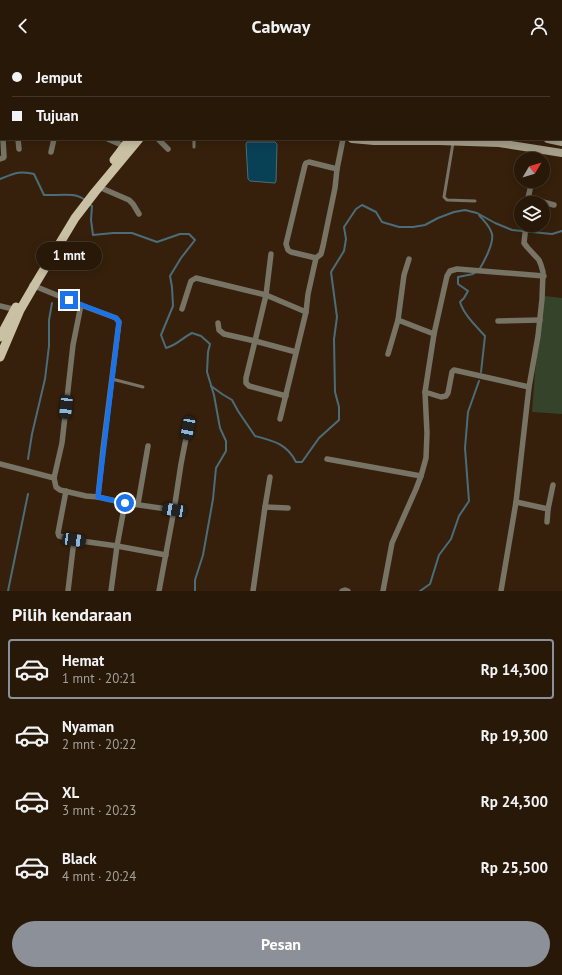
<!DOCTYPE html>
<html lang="id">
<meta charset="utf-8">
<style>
body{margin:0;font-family:"PT Sans",sans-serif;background:#342516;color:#f1f3f6;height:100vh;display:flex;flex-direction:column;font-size:15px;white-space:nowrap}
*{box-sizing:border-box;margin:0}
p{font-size:13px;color:#a5a09c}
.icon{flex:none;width:22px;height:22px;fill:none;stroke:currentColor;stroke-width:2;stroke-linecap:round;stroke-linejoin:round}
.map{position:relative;height:539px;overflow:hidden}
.sheet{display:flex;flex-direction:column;background:#281808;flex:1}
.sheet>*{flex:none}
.banner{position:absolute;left:0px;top:0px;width:562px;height:88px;box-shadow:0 2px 10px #0003,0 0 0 1px #443729;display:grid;align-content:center;height:88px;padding:0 12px;background:#281808}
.needle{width:26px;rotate:52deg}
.controls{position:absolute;left:514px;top:100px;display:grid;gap:8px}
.controls a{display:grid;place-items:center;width:36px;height:36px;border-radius:50%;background:#281808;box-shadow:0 2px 10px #0003,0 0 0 1px #443729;font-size:20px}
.end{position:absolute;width:18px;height:18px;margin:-9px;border:5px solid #1a73e8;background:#fff;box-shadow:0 0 0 2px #fff}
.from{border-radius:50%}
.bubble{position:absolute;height:28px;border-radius:14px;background:#281808;box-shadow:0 2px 10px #0003,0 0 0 1px #443729;font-size:13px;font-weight:700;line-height:28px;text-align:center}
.car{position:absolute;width:12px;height:24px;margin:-12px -6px;border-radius:5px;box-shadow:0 0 3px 1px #0007;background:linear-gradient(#222 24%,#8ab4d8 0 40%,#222 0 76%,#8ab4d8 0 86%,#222 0)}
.banner b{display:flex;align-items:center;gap:14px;height:38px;font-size:15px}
.banner b+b{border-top:1px solid #443729}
.banner i{width:10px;height:10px;background:#f1f3f6}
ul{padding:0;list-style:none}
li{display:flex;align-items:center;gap:12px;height:60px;margin:0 8px 6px;padding:0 4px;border:2px solid transparent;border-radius:4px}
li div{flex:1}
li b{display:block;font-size:15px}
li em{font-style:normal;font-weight:700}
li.on{border-color:#8c9099}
li>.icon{width:36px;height:36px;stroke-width:1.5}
h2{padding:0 12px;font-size:18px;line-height:48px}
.action{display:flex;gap:8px;margin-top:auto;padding:8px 12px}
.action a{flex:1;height:46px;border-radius:24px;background:#8c9099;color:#fff;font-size:16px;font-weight:700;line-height:46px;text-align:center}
header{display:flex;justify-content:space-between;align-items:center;height:52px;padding:0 12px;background:#281808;font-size:18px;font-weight:700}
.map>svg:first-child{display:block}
.green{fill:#35432b}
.water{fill:#084056;stroke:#4a6d79}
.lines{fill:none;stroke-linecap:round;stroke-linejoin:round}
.stream{stroke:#4a6d79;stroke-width:2}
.lane{stroke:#777365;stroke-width:3}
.street{stroke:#777365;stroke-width:5.5}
.secondary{stroke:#a69f89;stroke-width:8}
.primary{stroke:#cac1a5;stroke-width:9}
.route{stroke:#1a73e8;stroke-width:5}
</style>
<header><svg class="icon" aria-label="back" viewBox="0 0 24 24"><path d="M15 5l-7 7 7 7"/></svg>Cabway<svg class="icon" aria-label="person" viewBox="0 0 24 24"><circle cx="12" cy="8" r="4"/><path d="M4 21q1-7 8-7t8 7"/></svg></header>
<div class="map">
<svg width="562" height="539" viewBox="0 0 562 539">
<rect width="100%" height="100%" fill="#36200b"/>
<path class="green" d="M 544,244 L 562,246 L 562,362 L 532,360 L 535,320 L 541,271 Z"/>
<path class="water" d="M 247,90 L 275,90 L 277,92 L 276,129 L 275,131 L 250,129 L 248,127 L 246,92 Z"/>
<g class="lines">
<g class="stream">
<path d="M 0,127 C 13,122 20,118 34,122 L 44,143 C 57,144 76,139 86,149"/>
<path d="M 89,152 L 92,154 L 91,168 L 93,183 L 113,181 L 132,181 L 157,190 L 180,182 L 189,182 L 195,188 L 181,206 L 170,224 L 172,235 L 173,254 L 161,283 L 166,296 C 177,293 182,286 192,281 L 201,284 L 210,292 L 208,300 L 207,320 L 214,343 L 220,376 L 226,389 L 226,399 L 216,416 L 213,447 L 203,503 L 195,528 L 195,539"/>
<path d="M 479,163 C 484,169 490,174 492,182 C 494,191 484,210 479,218"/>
<path d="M 476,220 L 473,222 L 458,225 L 458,232 L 468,239 L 464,246 L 460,250 C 464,263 476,274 485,284 L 481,320"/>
<path d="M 211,334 L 222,342 L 232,348 L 238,359 L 255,384 C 274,389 287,392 296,410 L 302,410 L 319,386 L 339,368 L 339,355 L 335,340 L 334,287 L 337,265 L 331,220 L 344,199 L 346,187 L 344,175 L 356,157 L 362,153 L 376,160 L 382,170 L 399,175 L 413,175 L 425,173 L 438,166 L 454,160 L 465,158 L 477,161 L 495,171 L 512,178 L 552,182 L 562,179"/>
<path d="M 28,407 L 32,382 L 45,327 L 49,294 L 49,268 L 52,251"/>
<path d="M 8,539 L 28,442"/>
<path d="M 420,539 L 430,532 L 439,503 L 451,487 L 459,464 L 469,449 L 465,396 L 468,360 L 479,329"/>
</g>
<g class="lane">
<path d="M 205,1 L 206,0"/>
<path d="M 453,91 L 444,145 L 447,148 L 475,149"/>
<path d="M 194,95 L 194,87"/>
<path d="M 112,327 L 143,335"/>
</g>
<g class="street">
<path d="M 61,0 L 63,1"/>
<path d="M 293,0 L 300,1"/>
<path d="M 11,1 L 16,0"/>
<path d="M 47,1 L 47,0"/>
<path d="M 81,1 L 81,0"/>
<path d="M 315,1 L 315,0"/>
<path d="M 359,1 L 359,0"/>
<path d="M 404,1 L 404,0"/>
<path d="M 439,1 L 439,0"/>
<path d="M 475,1 L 475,0"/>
<path d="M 512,1 L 513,0"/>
<path d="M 551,1 L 552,0"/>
<path d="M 0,3 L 1,3"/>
<path d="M 561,12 L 562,13"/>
<path d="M 0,40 L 1,55"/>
<path d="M 561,49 L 562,49"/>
<path d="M 18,87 L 19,97"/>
<path d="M 108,87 L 126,95"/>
<path d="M 158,87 L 168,97"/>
<path d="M 51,100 L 54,87"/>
<path d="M 0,107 L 3,106 L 4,105 L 3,87"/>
<path d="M 535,107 L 537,97"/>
<path d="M 532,129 L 528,146 L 554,153"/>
<path d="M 99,135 L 129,148 L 133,152 L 139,162"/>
<path d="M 271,202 L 266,243 L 255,289 L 246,326 L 246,331 L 249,334 L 286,344"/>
<path d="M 316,206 L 291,200 L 288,198 L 286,192 L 305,113 L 306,111 L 309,110 L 337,117"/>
<path d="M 32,233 L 81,253 L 116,266 L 119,270 L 103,397 L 98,445"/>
<path d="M 81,253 L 73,293 L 62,391 L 54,426 L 56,435 L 60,438 L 86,444 L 98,445 L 125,451 L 174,458"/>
<path d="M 0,254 L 17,258"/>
<path d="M 182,257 L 190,232 L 191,229 L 196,226 L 266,243 L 306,260"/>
<path d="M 398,268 L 434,282"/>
<path d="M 498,269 L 540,268"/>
<path d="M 218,271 L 219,278 L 224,282 L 255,289 L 296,300"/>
<path d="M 388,302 L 398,268 L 404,223 L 409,207"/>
<path d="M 425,340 L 441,345 L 446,344 L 448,341 L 452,320 L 454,318 L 529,335"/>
<path d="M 280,367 L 306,260 L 308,242 L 316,206 L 321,202 L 323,194 L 335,136 L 337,117 L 343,87"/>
<path d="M 327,407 L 421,424"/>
<path d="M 0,412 L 54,426"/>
<path d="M 66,439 L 58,481 L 59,484 L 74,488 L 117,494 L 166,503"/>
<path d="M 516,450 L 548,457"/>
<path d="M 138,452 L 148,394"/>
<path d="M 265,455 L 288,456"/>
<path d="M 547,470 L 548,457 L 553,433"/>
<path d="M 68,539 L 74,488"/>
<path d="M 111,539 L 117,494 L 125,451"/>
<path d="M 159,539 L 174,458 L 181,412 L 188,376"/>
<path d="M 253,539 L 265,455 L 270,425"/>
<path d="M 342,539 L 345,538 L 348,539"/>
<path d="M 383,539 L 392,491 L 416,437 L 421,424 L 426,406 L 427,381 L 425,340 L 434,282 L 447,224 L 450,219 L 457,217 L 544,224"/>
<path d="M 501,539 L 516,450 L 529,335 L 538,284 L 542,247 L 543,220 L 541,213 L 539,208 L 527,195 L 524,191 L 526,173"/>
</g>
<g class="secondary">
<path d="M 352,87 L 374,89 L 439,89 L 499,91 L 562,101"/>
<path d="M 548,87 L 562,90"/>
</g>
<g class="primary">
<path d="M 181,1 L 181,0"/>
<path d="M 193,1 L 193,0"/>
<path d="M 114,108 L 130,87"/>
<path d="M 0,285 L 16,255"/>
<path d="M 0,305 L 20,258 L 34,234 L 75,166 L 95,140 L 139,87"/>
</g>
</g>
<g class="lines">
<path class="route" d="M 69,248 L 116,266 L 119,270 L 98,445 L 125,451"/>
</g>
</svg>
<div class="controls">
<a><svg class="needle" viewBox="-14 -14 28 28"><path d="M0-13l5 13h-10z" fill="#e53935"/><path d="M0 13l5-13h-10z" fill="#a5a09c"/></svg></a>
<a><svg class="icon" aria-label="layers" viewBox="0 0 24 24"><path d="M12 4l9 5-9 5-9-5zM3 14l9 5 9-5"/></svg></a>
</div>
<i class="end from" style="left:125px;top:451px"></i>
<i class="end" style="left:69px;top:248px"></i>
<div class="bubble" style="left:36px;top:190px;width:66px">1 mnt</div>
<i class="car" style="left:66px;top:355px;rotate:186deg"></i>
<i class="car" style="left:188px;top:376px;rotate:191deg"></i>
<i class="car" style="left:174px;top:458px;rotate:280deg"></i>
<i class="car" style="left:74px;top:488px;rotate:98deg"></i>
<div class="banner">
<b><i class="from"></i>Jemput</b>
<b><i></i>Tujuan</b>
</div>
</div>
<section class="sheet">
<h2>Pilih kendaraan</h2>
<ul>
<li class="on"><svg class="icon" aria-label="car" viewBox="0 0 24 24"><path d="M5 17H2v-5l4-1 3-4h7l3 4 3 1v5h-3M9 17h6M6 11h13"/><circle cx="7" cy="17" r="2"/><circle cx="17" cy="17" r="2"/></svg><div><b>Hemat</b><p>1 mnt · 20:21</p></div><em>Rp 14,300</em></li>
<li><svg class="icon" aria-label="car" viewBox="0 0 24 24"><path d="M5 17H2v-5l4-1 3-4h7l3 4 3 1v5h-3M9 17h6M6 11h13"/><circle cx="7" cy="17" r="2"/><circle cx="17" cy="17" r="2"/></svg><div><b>Nyaman</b><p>2 mnt · 20:22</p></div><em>Rp 19,300</em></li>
<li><svg class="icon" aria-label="car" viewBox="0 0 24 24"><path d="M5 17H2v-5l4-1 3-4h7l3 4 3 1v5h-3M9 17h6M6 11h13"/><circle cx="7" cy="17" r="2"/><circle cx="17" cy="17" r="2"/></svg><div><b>XL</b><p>3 mnt · 20:23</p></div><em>Rp 24,300</em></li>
<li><svg class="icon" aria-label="car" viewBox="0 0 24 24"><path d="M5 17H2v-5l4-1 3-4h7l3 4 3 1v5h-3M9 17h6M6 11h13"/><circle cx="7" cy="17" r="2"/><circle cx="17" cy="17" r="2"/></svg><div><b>Black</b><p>4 mnt · 20:24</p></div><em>Rp 25,500</em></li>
</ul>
<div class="action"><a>Pesan</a></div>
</section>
